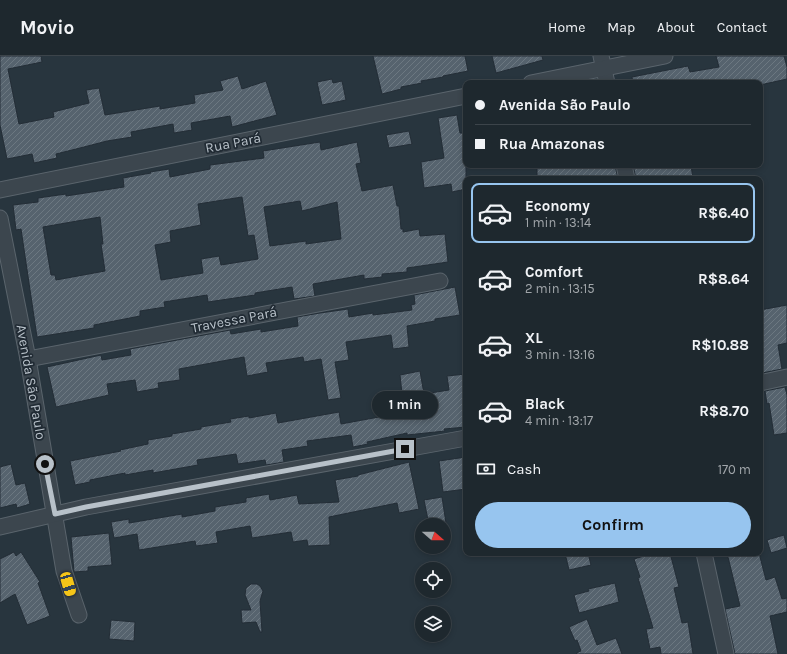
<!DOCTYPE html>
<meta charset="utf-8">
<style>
body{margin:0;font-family:Karla,sans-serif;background:#263036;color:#f1f3f6;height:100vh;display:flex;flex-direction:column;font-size:15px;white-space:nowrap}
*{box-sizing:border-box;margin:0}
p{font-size:13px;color:#a1a6aa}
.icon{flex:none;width:22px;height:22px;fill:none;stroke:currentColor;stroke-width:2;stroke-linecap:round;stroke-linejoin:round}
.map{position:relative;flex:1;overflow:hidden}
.side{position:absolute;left:463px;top:120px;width:300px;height:380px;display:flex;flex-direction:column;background:#1e282e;border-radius:8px;box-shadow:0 2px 6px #0003,0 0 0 1px #3c444a}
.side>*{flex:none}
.guide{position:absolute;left:463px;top:24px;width:300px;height:88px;border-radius:8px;box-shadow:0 2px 6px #0003,0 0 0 1px #3c444a;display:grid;align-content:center;height:88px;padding:0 12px;background:#1e282e}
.needle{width:26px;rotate:110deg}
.fabs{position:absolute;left:415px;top:462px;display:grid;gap:8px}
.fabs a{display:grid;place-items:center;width:36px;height:36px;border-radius:50%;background:#1e282e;box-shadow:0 2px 6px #0003,0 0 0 1px #3c444a;font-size:20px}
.end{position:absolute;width:18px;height:18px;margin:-9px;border:5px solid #b8c1c9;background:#111;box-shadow:0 0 0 2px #111}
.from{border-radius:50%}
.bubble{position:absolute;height:28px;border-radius:14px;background:#1e282e;box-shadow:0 2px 6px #0003,0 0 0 1px #3c444a;font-size:13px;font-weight:700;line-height:28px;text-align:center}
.car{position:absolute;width:12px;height:24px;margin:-12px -6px;border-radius:5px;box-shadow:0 0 3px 1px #0007;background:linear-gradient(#f5c518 24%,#345 0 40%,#f5c518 0 76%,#345 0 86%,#f5c518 0)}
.guide b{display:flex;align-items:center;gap:14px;height:38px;font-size:15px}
.guide b+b{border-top:1px solid #3c444a}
.guide i{width:10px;height:10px;background:#f1f3f6}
ul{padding:7px 0 0;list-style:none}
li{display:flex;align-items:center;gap:12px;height:60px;margin:0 8px 6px;padding:0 4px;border:2px solid transparent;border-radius:8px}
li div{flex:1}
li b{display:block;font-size:15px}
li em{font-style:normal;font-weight:700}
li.on{border-color:#97c5ef}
li>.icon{width:36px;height:36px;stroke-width:1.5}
.pay{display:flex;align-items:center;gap:10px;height:44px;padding:0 12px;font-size:15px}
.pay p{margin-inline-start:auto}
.action{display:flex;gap:8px;margin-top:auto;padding:8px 12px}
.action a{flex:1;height:46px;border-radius:24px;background:#97c5ef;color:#111;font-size:16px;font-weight:700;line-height:46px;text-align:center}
header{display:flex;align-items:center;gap:24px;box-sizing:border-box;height:56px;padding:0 20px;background:#1e282e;border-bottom:1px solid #3c444a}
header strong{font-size:19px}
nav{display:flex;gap:22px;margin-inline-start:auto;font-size:14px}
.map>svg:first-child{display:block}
.building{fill:url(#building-hatch);stroke:#232d36;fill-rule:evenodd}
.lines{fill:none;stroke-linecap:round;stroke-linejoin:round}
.street-casing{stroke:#5a646c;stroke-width:17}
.street{stroke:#3c464e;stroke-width:15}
.route{stroke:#b8c1c9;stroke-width:5}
.labels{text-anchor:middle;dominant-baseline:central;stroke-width:3.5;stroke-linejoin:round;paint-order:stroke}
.street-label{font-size:14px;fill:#b8c1c9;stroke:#212b34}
</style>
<header>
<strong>Movio</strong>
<nav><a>Home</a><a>Map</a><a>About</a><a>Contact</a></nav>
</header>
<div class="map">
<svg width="787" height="598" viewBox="0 0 787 598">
<defs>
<pattern id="building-hatch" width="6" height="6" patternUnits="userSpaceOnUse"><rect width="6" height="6" fill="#56636e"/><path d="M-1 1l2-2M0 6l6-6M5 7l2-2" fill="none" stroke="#6c7881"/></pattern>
</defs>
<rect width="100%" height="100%" fill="#28353e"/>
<g class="building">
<path d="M 0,0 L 41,0 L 42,6 L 8,13 L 19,68 L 54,61 L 53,56 L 89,47 L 86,34 L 99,32 L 105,59 L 160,50 L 160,53 L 195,47 L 194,39 L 223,34 L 220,25 L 238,20 L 242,33 L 266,25 L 277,59 L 232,71 L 230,60 L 191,67 L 192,74 L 174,77 L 173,68 L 131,76 L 132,81 L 107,85 L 80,92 L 56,98 L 57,102 L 34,107 L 32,98 L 7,103 L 0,69 Z"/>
<path d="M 373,0 L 465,0 L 468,15 L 443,20 L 443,21 L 421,25 L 422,27 L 401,31 L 401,33 L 382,38 Z"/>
<path d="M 492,0 L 542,0 L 543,4 L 496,17 Z"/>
<path d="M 716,0 L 784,0 L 787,11 L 787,23 L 760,29 L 760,27 L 633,27 L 632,21 L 688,10 L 690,16 L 719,11 Z"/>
<path d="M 332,23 L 333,27 L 342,25 L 346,44 L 322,49 L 317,26 Z"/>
<path d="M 457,59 L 460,77 L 466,77 L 466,133 L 452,136 L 451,128 L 424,132 L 421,106 L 444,102 L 438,62 Z"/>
<path d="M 409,75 L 412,88 L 389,92 L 386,79 Z"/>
<path d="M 320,86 L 321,94 L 357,86 L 361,107 L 356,108 L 362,135 L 393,129 L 397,150 L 399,150 L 401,173 L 403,173 L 403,176 L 419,173 L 420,180 L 445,178 L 448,206 L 407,212 L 407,216 L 382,218 L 382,221 L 364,223 L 364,219 L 313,228 L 315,240 L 294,243 L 292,231 L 255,237 L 255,239 L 208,246 L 207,239 L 164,246 L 165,251 L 140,255 L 140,260 L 94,269 L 94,272 L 37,281 L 21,173 L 16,174 L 13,149 L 38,146 L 38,142 L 66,138 L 66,140 L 124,131 L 123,122 L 151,117 L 150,116 L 169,113 L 170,121 L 210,113 L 210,109 L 264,102 L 263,95 ZM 242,141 L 248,180 L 254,179 L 258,203 L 221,209 L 219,200 L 201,203 L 203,217 L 161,224 L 155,189 L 171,186 L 170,175 L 201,169 L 198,148 ZM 300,145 L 302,155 L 337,146 L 341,183 L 306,188 L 306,185 L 270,190 L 264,151 ZM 100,161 L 103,188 L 101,188 L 105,215 L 56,224 L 55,219 L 51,219 L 43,171 Z"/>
<path d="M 537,109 L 615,109 L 618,123 L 537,123 Z"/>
<path d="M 633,109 L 691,109 L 693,123 L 636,123 Z"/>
<path d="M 455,231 L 460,259 L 435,263 L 435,265 L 407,270 L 409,291 L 393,293 L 391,279 L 346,286 L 349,304 L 335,306 L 341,342 L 328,344 L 321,303 L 304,306 L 303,301 L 266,307 L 268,316 L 247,320 L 244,301 L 179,313 L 180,324 L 158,327 L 159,332 L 137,336 L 135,324 L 107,328 L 109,339 L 56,351 L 47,311 L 101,299 L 102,304 L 131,299 L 130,293 L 230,274 L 231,278 L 261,273 L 261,276 L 298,270 L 297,261 L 320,257 L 348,253 L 349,261 L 373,257 L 373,259 L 412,254 L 411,249 L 415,248 L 414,239 Z"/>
<path d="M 787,249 L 787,287 L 778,289 L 782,313 L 762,317 L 760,309 L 760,254 Z"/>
<path d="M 420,315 L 424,338 L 449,334 L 447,320 L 466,318 L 466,371 L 444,373 L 445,375 L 407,379 L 407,377 L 367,386 L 368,388 L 353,391 L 351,379 L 307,385 L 308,390 L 282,394 L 284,406 L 266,409 L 265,404 L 238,408 L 236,398 L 197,404 L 198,409 L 153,417 L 153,414 L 125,419 L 125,417 L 90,424 L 90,426 L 75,429 L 70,405 L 121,395 L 120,394 L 148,388 L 148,384 L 172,380 L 172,378 L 201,373 L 201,371 L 231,366 L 230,363 L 249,360 L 249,362 L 276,357 L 278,367 L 339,356 L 341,368 L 379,361 L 377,353 L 403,347 L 400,319 Z"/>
<path d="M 785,331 L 787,339 L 787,377 L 774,379 L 769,347 L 767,348 L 765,335 Z"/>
<path d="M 466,401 L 466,433 L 443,436 L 439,405 Z"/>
<path d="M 409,406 L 419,453 L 399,457 L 397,447 L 329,461 L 330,489 L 308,490 L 307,484 L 293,486 L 291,476 L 252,482 L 250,470 L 216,476 L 218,487 L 196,490 L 195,485 L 139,494 L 137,478 L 114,482 L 111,466 L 129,463 L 129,467 L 182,458 L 182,461 L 215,455 L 215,451 L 246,446 L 246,442 L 269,438 L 270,444 L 297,439 L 299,448 L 339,446 L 335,424 L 358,420 L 358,419 Z"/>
<path d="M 11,408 L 16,429 L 25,427 L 30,448 L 17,452 L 16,448 L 0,452 L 0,411 Z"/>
<path d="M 442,441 L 446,467 L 429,469 L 424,444 Z"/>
<path d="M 109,477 L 112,509 L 88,511 L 88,515 L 74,516 L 71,481 Z"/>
<path d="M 784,479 L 787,492 L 771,497 L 767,484 Z"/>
<path d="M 14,496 L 16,500 L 21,496 L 40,526 L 38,527 L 50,560 L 27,569 L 15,538 L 0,547 L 0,503 Z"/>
<path d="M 565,497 L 588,497 L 591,509 L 569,514 Z"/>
<path d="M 654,497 L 670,497 L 679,531 L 674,532 L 682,567 L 688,566 L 693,598 L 661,598 L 660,591 L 650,593 L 646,573 L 653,572 L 638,522 L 640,521 L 634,503 Z"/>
<path d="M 727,497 L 759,497 L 766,524 L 775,521 L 782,543 L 787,542 L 787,556 L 770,560 L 778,598 L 735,598 L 725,553 L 740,550 Z"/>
<path d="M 615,527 L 619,546 L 579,557 L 574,539 L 589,535 L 588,533 Z"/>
<path d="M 251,528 L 257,528 L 260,530 L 263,535 L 260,545 L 262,576 L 260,576 L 256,566 L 242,567 L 241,554 L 251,554 L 245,539 L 246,532 Z"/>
<path d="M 587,563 L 597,589 L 616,582 L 622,598 L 577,598 L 576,597 L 581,595 L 577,584 L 575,585 L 569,571 Z"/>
<path d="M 111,564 L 135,566 L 134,585 L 109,583 Z"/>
</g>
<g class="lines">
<g class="street-casing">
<g id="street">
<path d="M 601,0 L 607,27"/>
<path d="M 531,27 L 665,0"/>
<path d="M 624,109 L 627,123"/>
<path d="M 0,134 L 466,40"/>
<path d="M 0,162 L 28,303 L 64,515 L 79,559"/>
<path d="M 28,303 L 440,225"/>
<path d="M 760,327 L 787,321"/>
<path d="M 0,471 L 86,451 L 466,382"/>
<path d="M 704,497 L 726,598"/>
</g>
</g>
<use href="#street" class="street"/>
</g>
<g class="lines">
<path class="route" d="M 45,408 L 55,458 L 86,451 L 405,393"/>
</g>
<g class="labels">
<g class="street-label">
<text transform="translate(233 87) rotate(-11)">Rua Pará</text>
<text transform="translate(234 264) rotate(-11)">Travessa Pará</text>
<text transform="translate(31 326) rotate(80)">Avenida São Paulo</text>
</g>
</g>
</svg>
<div class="fabs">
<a><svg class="needle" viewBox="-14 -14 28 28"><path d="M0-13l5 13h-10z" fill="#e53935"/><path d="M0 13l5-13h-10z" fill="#a1a6aa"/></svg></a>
<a><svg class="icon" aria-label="locate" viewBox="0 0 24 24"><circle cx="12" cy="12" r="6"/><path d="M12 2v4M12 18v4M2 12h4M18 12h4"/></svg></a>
<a><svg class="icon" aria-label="layers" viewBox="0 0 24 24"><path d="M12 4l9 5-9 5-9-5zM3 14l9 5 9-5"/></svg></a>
</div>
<i class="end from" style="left:45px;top:408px"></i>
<i class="end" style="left:405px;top:393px"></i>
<div class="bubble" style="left:372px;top:335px;width:66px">1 min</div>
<i class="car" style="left:68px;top:528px;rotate:164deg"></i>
<div class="guide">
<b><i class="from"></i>Avenida São Paulo</b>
<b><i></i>Rua Amazonas</b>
</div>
<section class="side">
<ul>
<li class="on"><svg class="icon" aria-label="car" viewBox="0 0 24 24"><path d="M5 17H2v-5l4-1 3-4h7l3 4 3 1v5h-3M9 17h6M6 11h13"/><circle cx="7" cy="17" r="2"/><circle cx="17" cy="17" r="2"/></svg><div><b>Economy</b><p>1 min · 13:14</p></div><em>R$6.40</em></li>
<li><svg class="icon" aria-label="car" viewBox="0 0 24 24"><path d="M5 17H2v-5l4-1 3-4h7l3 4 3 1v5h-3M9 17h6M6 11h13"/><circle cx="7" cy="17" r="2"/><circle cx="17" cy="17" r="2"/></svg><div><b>Comfort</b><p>2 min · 13:15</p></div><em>R$8.64</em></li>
<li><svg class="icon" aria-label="car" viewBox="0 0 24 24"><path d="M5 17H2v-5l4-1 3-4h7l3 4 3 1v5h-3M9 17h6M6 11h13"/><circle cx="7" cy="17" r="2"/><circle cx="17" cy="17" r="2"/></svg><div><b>XL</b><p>3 min · 13:16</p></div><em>R$10.88</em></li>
<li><svg class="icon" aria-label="car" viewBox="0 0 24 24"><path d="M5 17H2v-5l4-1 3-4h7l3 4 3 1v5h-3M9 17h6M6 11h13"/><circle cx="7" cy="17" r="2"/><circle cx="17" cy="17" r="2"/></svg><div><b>Black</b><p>4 min · 13:17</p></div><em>R$8.70</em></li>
</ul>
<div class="pay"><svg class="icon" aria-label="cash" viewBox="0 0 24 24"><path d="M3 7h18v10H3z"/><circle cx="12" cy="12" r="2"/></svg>Cash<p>170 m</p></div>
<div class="action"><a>Confirm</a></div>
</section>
</div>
